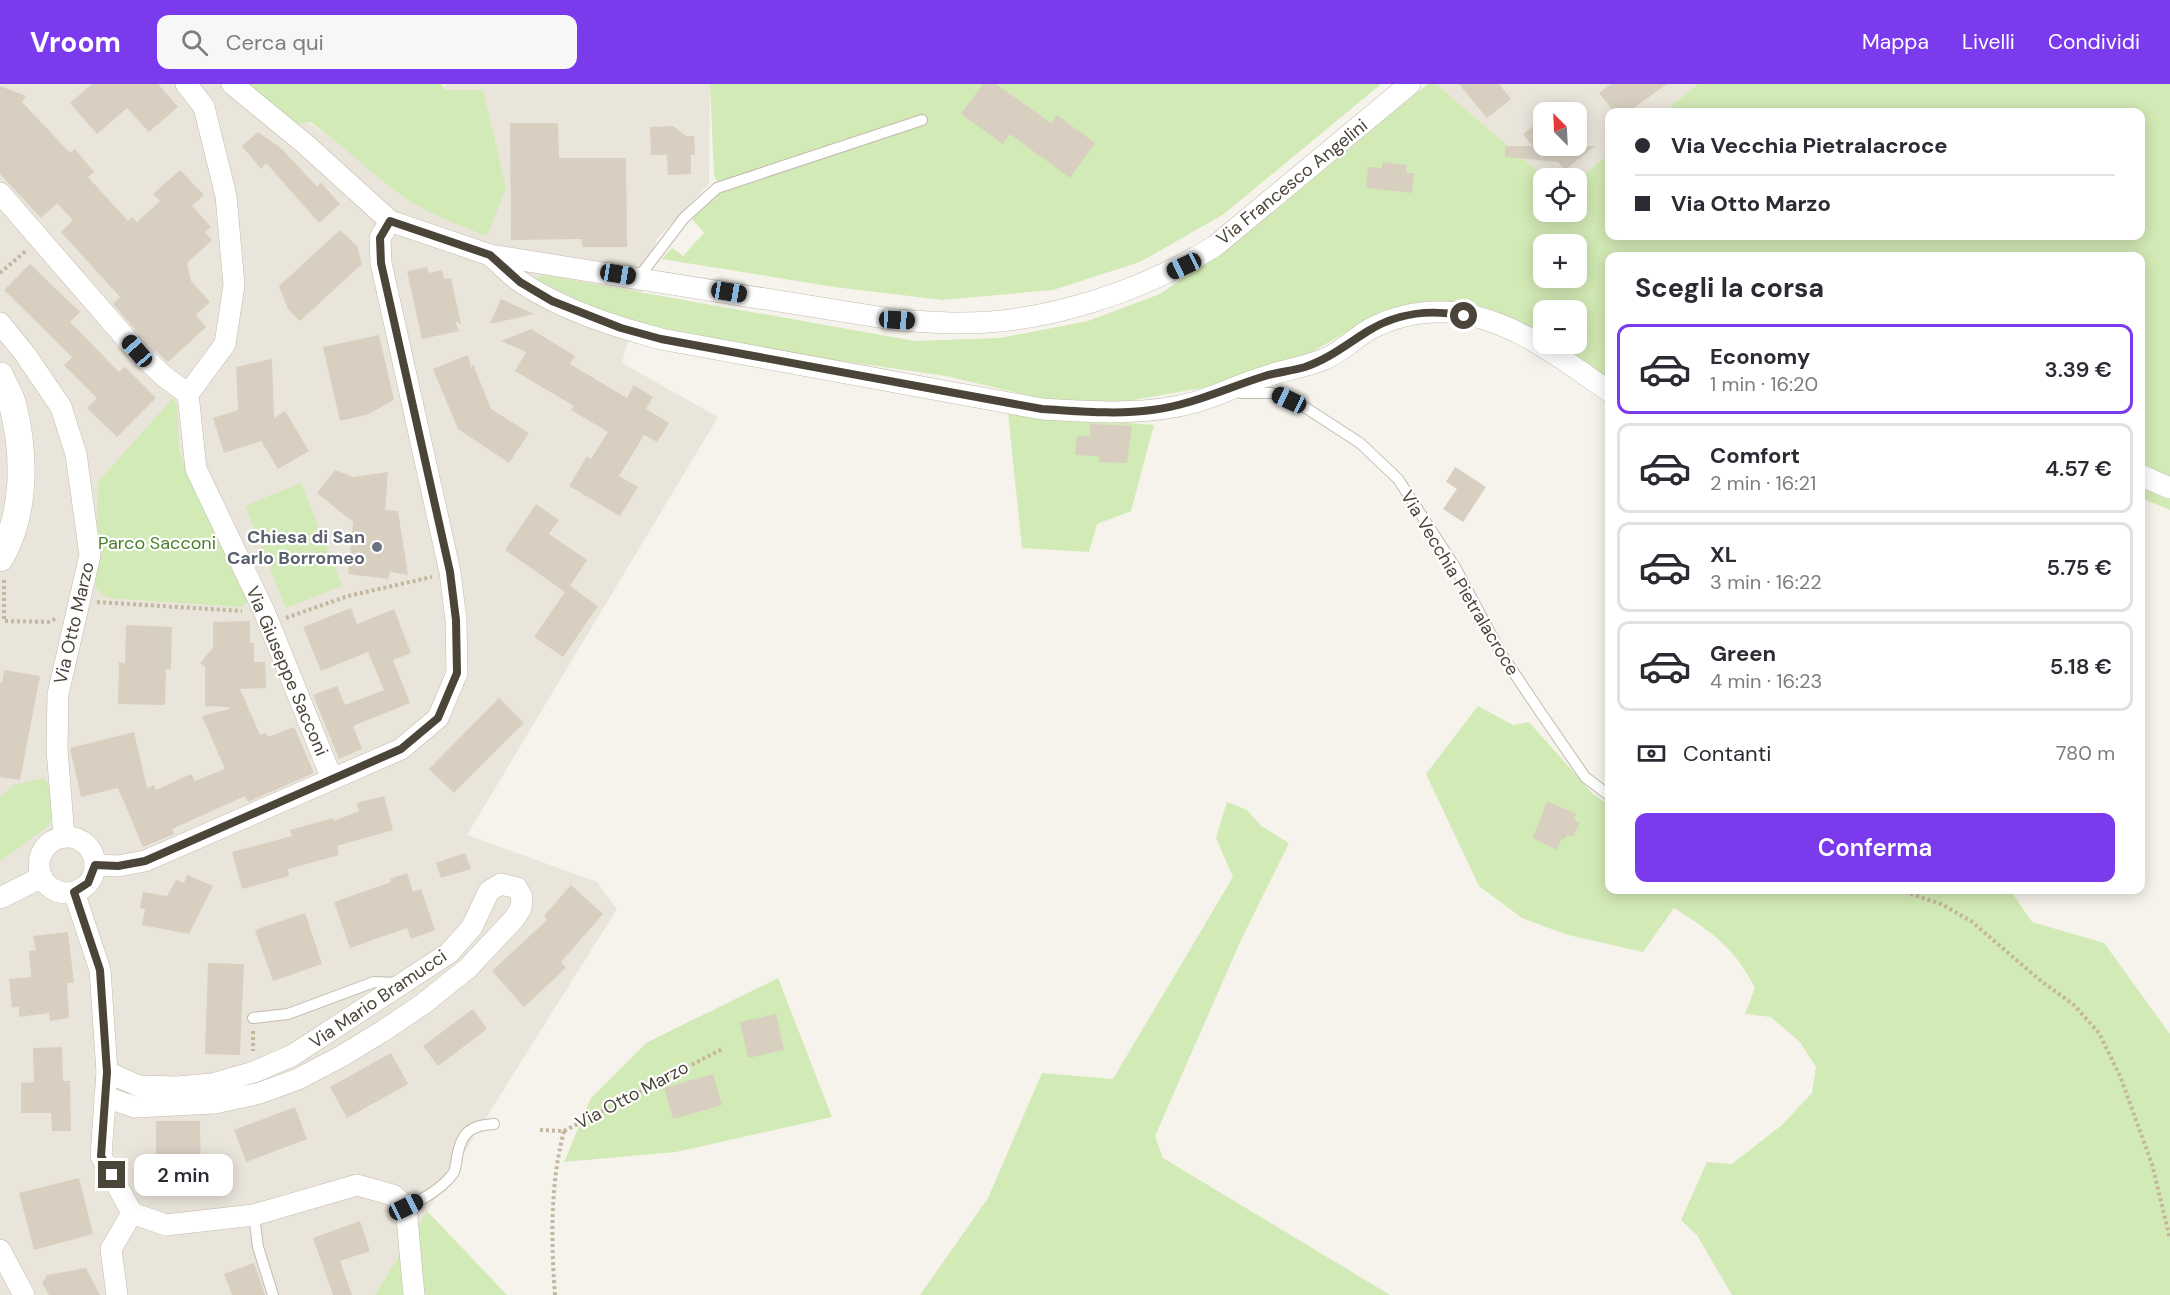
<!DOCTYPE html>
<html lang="it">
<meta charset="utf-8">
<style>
body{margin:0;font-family:"DM Sans",sans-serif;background:#f7f7f7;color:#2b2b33;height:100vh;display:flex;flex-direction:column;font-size:22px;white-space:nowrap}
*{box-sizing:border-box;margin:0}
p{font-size:20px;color:#7c7c81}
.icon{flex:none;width:33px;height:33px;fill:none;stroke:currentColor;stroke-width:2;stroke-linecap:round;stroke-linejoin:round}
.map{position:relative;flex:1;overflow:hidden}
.side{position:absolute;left:1605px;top:168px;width:540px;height:642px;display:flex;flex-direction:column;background:#fff;border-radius:12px;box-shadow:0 3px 15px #0003}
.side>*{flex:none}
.guide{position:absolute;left:1605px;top:24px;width:540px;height:132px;border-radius:12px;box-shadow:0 3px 15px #0003;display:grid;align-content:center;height:132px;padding:0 30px;background:#fff}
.needle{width:39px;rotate:336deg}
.controls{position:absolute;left:1533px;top:18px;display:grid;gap:12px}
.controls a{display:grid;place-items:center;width:54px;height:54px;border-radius:12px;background:#fff;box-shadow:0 3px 15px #0003;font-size:30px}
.end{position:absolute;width:27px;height:27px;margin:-14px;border:8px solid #4b4439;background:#fff;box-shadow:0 0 0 3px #fff}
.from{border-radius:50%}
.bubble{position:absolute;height:42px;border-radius:12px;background:#fff;box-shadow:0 3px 15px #0003;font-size:20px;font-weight:600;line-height:42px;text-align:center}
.car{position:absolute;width:18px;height:36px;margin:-18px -9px;border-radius:8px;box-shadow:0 0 4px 2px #0007;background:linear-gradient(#222 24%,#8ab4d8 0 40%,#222 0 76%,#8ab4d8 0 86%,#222 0)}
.guide b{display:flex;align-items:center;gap:21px;height:57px;font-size:22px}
.guide b+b{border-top:2px solid #e1e1e2}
.guide i{width:15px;height:15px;background:#2b2b33}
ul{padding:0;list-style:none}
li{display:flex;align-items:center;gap:18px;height:90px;margin:0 12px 9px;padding:0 18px;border:3px solid #e1e1e2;border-radius:12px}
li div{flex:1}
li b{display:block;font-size:22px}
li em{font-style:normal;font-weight:600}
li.current{border-color:#7c3aed}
li>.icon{width:54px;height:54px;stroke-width:1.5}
h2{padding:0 30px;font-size:27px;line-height:72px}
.pay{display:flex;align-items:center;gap:15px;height:66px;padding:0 30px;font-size:22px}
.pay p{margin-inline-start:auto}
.action{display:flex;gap:12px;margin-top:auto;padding:12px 30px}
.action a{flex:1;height:69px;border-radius:12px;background:#7c3aed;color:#fff;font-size:24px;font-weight:600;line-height:69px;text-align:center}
header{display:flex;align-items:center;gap:36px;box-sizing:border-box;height:84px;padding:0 30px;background:#7c3aed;color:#fff}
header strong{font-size:28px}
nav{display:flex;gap:33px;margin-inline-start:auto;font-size:21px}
.search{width:420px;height:54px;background:#f7f7f7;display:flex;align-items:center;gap:15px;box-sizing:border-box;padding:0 21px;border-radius:12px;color:#7c7c81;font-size:22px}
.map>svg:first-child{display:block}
.residential{fill:#eae5da;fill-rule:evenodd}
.green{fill:#d2eab5;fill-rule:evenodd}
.building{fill:#d8cfc1}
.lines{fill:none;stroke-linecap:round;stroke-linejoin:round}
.service-casing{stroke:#c2bbae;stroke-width:12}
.minor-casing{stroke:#c2bbae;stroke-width:22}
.tertiary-casing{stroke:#c2bbae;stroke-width:28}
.path{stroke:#c4b79f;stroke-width:4;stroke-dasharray:3 3;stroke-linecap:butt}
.service{stroke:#fff;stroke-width:10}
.minor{stroke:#fff;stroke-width:21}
.tertiary{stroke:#fff;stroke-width:27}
.route{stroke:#4b4439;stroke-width:8}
.worship-dot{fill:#6b7280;stroke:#fff;stroke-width:2}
.labels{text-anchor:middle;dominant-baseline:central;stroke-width:4.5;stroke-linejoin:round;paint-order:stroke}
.street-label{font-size:18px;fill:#4b4439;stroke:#fff}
.worship-label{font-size:18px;font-weight:bold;fill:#5b616d;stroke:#fff;text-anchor:end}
.park-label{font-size:18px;fill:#4a7f2a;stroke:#fff}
</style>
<header>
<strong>Vroom</strong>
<div class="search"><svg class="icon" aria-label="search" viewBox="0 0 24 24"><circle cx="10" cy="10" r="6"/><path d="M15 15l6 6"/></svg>Cerca qui</div>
<nav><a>Mappa</a><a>Livelli</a><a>Condividi</a></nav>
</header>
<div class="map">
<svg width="2170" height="1211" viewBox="0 0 2170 1211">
<rect width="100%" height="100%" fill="#f6f3ec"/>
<g class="residential">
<path d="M 0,0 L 242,0 L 332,53 L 384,98 L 506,103 L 483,6 L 445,6 L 446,0 L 710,0 L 709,100 L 657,155 L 622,279 L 718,333 L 467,751 L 597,798 L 617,825 L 375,1211 L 0,1211 Z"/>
<path d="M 1436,0 L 1699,0 L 1663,28 L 1610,28 L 1609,70 L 1577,96 L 1546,94 ZM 1544,28 L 1576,28 L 1576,62 L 1544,62 Z"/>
</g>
<g class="green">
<path d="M 242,0 L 442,0 L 445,6 L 483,6 L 506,103 L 487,152 C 464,143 441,135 420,123 C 379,100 349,64 310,38 L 293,41 Z"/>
<path d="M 710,0 L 1381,0 L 1224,130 L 1140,178 L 1053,206 L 943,216 L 834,203 L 662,175 L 672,164 L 683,172 L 704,149 L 692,135 L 722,107 L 714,91 Z"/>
<path d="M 1428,0 L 1436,0 L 1546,94 L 1544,94 L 1544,128 L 1576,128 L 1577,96 L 1609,70 L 1610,152 L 2140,152 L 2140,28 L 1663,28 L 1699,0 L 2170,0 L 2170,426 L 2141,414 L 2140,172 L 1610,172 L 1609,301 L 1548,260 L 1576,260 L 1576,226 L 1544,226 L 1543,256 L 1479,229 L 1384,226 L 1307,271 L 1225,300 L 1115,319 L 1060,319 L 946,292 L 807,272 L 615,235 L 536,195 L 543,191 L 915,257 L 1000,254 L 1088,237 L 1160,210 L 1217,171 ZM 1544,160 L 1576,160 L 1576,194 L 1544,194 Z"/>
<path d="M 173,314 L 177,322 L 179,366 L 190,396 L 207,427 L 249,517 L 241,523 L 108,514 L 96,505 L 98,398 Z"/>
<path d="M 1008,329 L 1154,341 L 1131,427 L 1097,440 L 1089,468 L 1022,464 Z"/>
<path d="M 301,399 L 342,502 L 286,524 L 245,422 Z"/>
<path d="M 1478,622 L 1513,641 L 1529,638 L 1593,710 L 1609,721 L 1610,806 L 2010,806 L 2032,838 L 2104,859 L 2170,950 L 2170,1211 L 1732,1211 L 1697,1151 L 1681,1136 L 1707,1078 L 1732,1080 L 1782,1041 L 1812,1009 L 1816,983 L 1800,958 L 1771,933 L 1745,930 L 1755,904 C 1734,863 1712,848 1674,824 L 1643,868 L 1568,851 L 1522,834 L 1479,802 L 1426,690 Z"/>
<path d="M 44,694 L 58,716 L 48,742 L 0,777 L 0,713 L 13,701 Z"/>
<path d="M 1227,718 L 1247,726 L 1261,742 L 1289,759 L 1241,856 L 1155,1052 L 1163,1074 L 1390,1211 L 920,1211 L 988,1114 L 1042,989 L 1113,995 L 1233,793 L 1216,754 Z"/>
<path d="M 778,894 L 832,1033 L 676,1068 L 564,1078 L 591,1014 L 646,959 Z"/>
<path d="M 427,1127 L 507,1211 L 375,1211 Z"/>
</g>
<g class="building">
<path d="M 92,0 L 158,0 L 178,23 L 149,48 L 127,24 L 97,50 L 70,19 Z"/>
<path d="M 983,0 L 996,0 L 1051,39 L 1057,31 L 1095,59 L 1070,94 L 1010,50 L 1003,60 L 961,30 Z"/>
<path d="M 1459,0 L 1499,0 L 1511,15 L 1487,34 Z"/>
<path d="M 1611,0 L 1667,0 L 1628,28 L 1614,28 L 1599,9 Z"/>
<path d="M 0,2 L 26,12 L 22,18 L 70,69 L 75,65 L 94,88 L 88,93 L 128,137 L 132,133 L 137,138 L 160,117 L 153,110 L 180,86 L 204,111 L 192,122 L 211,143 L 205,148 L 212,156 L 187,179 L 191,197 L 210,218 L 196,231 L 206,243 L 168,278 L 147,259 L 113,220 L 120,213 L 61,148 L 73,136 L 57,119 L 41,134 L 0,90 Z"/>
<path d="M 1544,34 L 1544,62 L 1595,62 L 1565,86 L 1558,78 L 1505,73 L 1505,62 L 1532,62 L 1523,50 Z"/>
<path d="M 510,39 L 558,39 L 559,74 L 626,74 L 627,163 L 582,163 L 582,155 L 511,156 Z"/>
<path d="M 673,42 L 686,52 L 694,52 L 695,71 L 691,71 L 691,90 L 668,91 L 667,71 L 651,71 L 650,43 Z"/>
<path d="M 258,48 L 282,65 L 317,103 L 321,99 L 340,120 L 319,139 L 266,79 L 261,85 L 242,62 Z"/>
<path d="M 1383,78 L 1407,81 L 1406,89 L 1414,89 L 1412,109 L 1366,104 L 1368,83 L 1382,84 Z"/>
<path d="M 340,146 L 357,162 L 362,180 L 300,237 L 288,225 L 279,202 Z"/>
<path d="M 30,180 L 80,228 L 70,238 L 119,288 L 125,283 L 156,314 L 117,353 L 87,324 L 97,314 L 64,281 L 72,273 L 4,206 Z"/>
<path d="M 427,183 L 429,189 L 442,186 L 444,195 L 451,194 L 461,240 L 455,237 L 459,247 L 422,255 L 407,187 Z"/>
<path d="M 501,215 L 534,230 L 490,240 Z"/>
<path d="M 531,245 L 575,272 L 570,280 L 627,314 L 634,301 L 653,313 L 646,325 L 669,339 L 657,358 L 644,351 L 619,392 L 638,403 L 620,432 L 569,402 L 587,372 L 591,375 L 608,348 L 571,326 L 574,322 L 515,287 L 526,268 L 501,257 Z"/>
<path d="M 379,251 L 394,316 L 369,330 L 340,337 L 323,263 Z"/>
<path d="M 468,271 L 471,284 L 473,280 L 491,325 L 529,349 L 509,379 L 458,345 L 433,285 Z"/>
<path d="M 272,275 L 274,334 L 285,327 L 309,367 L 278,385 L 261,357 L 224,369 L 213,334 L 238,326 L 236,283 Z"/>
<path d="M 1090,340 L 1132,342 L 1127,379 L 1099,378 L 1099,372 L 1075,371 L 1077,352 L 1090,352 Z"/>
<path d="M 1455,383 L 1486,403 L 1463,438 L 1443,425 L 1457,405 L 1446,398 Z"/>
<path d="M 335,386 L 353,393 L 388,388 L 385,426 L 398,427 L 408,491 L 390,488 L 388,495 L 348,490 L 353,438 L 317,409 Z"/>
<path d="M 536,420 L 559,436 L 549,450 L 587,476 L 570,502 L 598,522 L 563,573 L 534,553 L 565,508 L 505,466 Z"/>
<path d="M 351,524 L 357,540 L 394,525 L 411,569 L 393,576 L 410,619 L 353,642 L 362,665 L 339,675 L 313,611 L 337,602 L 345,621 L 384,606 L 368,568 L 321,587 L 303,543 Z"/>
<path d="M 250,537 L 250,559 L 254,559 L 254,578 L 265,578 L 266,604 L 240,605 L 260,651 L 266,649 L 268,653 L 294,643 L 314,689 L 248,718 L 245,712 L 172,745 L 174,750 L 143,763 L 118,704 L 81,713 L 70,664 L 134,648 L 147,704 L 154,701 L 156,706 L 191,690 L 195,697 L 225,685 L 202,632 L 229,625 L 229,623 L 205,622 L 205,583 L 200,579 L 213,564 L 213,538 Z"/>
<path d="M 126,541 L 172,543 L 171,585 L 166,585 L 165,621 L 118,620 L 119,578 L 125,579 Z"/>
<path d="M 4,586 L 40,592 L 20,696 L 0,693 L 0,598 L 2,599 Z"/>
<path d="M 499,614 L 524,639 L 454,709 L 429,685 Z"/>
<path d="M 384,712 L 393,746 L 337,762 L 339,771 L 288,785 L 289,792 L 242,805 L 232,768 L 292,752 L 290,746 L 333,734 L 334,737 L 359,727 L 356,719 Z"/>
<path d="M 1547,717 L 1576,730 L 1574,736 L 1580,738 L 1573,753 L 1567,751 L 1565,755 L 1562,755 L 1556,766 L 1533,754 Z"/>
<path d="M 465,769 L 471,785 L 441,794 L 436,779 Z"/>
<path d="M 407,789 L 413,808 L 421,805 L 435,846 L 411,855 L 407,844 L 350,864 L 334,818 L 391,798 L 390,795 Z"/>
<path d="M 187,791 L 213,802 L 189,850 L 142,841 L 145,825 L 140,824 L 143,808 L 167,812 L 176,796 L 184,799 Z"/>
<path d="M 571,801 L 603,830 L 561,878 L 566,884 L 524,923 L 492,887 L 547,836 L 544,832 Z"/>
<path d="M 305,829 L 322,880 L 273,897 L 255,846 Z"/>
<path d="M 68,848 L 74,899 L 67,899 L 69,934 L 50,937 L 49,929 L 19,933 L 19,922 L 12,924 L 9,895 L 31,893 L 29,867 L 36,866 L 33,852 Z"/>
<path d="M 208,879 L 244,880 L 240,971 L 205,970 Z"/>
<path d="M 473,925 L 487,945 L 438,982 L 423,962 Z"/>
<path d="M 776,930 L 784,966 L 748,974 L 740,938 Z"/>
<path d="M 62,963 L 63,997 L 70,997 L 71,1047 L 52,1047 L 51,1029 L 21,1029 L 21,999 L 34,998 L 33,964 Z"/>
<path d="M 391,969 L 408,1000 L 347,1034 L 330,1003 Z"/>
<path d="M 713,990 L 722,1021 L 673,1035 L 664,1004 Z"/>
<path d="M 295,1023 L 307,1055 L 246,1078 L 234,1046 Z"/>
<path d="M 156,1037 L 200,1037 L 201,1102 L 156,1103 Z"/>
<path d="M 79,1094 L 93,1150 L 34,1166 L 19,1109 Z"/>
<path d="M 360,1137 L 370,1167 L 340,1177 L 352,1211 L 333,1211 L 313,1154 Z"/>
<path d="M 254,1179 L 265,1211 L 232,1211 L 224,1190 Z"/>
<path d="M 86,1184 L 100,1211 L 49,1211 L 42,1199 L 47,1191 Z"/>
</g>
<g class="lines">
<g class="service-casing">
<g id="service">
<path d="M 639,193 L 684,134 L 717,104 L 922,36"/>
<path d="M 1241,309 L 1272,309 L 1306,324 L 1360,359 L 1398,395 L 1455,483 L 1502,571 L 1541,629 L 1585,693 L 1610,712"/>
<path d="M 253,934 L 288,930 L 374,898 L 399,899"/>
<path d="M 406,1123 C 423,1115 440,1106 452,1091 C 456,1087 456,1079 457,1073 C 461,1049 470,1041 494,1040"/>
<path d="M 254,1131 L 258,1163 L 273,1211"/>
</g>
</g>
<g class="minor-casing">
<g id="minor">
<path d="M 232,0 L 304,59 L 390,137 L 490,171 L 897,236 C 917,237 937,239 957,239 C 1044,240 1141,208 1215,162 L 1410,0"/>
<path d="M 0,109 L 137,267 L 165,293 L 188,310 L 225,260 L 234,201 L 226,112 L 204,23 L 186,0"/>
<path d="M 490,171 C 500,180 510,191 522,199 C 563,226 613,242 661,255 L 1042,325 C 1093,328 1146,332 1196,318 C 1219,311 1241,300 1264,293 C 1284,286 1305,283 1325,275 C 1341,268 1355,254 1370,245 C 1393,233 1418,227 1444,228 C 1506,230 1561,274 1610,308"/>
<path d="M 0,239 L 25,270 L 61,323 L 76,370 L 90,471 L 58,610 L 57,665 L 64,753"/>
<path d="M 188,310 L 196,385 L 264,527 L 332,695"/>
<path d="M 2140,391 L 2170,404"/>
<circle cx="67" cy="781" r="28"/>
<path d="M 95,781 L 118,782 L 145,777 L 401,665 L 438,634 L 457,589 L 456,536 L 450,488 L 381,179 L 380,154 L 390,137"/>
<path d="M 74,808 L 100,886 L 107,988 L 101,1072 L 132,1129 L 111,1165 L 117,1211"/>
<path d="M 0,814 L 42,793"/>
<path d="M 105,1013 L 135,1023 L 215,1019 L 260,1009 L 298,995 L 342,972 L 383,947 L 423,920 L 468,884 L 514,835 L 521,824 L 522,813 L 517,804 L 501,800 L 489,807 L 472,843 L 449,869 L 293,971 L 254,988 L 212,1000 L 177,1003 L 139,1002 L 107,988"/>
<path d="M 132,1129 L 166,1141 L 254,1131 L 357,1101 L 393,1111 L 406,1123 L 414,1211"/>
<path d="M 0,1166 L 24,1211"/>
</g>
</g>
<g class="tertiary-casing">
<path id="tertiary" d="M 0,292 C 4,302 11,312 13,322 C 25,371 26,429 0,474"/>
</g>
<g class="path">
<path d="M 0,189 L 27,166"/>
<path d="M 4,496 L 4,537 L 50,538 L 56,534"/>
<path d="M 97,518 L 242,527"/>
<path d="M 286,534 L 348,512 L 432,493"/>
<path d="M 1899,806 L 1941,820 L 1971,837 L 2041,897 L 2074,921 L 2099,949 L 2120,992 L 2152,1080 L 2170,1155"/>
<path d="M 253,947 L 253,967"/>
<path d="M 540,1046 L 564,1047 L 722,965"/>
<path d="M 555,1211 C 551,1157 550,1100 564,1047"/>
</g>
<use href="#service" class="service"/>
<use href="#minor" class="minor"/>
<use href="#tertiary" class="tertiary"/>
</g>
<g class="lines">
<path class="route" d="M 112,1091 L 101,1072 L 107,988 L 100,886 L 74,808 L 88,799 L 95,781 L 118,782 L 145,777 L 401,665 L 438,634 L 457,589 L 456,536 L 450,488 L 381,179 L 380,154 L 390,137 L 490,171 L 520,198 L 552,217 L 621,244 L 661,255 L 1042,325 C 1078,327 1116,331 1152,326 C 1192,321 1226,304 1265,292 C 1278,288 1292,287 1305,283 C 1329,275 1347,260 1368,247 C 1397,229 1431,225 1464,232"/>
</g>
<circle class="worship-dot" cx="377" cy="463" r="6"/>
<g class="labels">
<g class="street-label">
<text transform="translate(1292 98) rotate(-39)">Via Francesco Angelini</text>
<text transform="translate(1460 499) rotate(59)">Via Vecchia Pietralacroce</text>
<text transform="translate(74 539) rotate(-77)">Via Otto Marzo</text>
<text transform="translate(287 587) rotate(67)">Via Giuseppe Sacconi</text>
<text transform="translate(378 915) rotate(-34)">Via Mario Bramucci</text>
<text transform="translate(632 1011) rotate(-28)">Via Otto Marzo</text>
</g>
<g class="worship-label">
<text x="365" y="453">Chiesa di San<tspan x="365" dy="21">Carlo Borromeo</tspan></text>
</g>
<g class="park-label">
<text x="157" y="459">Parco Sacconi</text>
</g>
</g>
</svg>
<div class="controls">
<a><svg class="needle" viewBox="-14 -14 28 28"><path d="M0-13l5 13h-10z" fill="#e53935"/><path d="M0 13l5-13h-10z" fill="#7c7c81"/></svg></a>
<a><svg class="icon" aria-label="locate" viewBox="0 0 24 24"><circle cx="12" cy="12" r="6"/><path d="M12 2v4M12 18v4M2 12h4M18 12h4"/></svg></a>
<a>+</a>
<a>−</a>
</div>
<i class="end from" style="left:1464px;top:232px"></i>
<i class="end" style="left:112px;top:1091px"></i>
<div class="bubble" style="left:134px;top:1070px;width:99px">2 min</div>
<i class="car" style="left:1184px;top:182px;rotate:245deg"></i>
<i class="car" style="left:618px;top:190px;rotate:99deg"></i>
<i class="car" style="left:729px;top:208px;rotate:99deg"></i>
<i class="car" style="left:897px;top:236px;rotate:93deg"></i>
<i class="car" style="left:137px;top:267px;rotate:319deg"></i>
<i class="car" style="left:1289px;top:316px;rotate:295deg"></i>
<i class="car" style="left:406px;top:1123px;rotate:64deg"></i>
<div class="guide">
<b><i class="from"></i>Via Vecchia Pietralacroce</b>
<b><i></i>Via Otto Marzo</b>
</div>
<section class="side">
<h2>Scegli la corsa</h2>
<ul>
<li class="current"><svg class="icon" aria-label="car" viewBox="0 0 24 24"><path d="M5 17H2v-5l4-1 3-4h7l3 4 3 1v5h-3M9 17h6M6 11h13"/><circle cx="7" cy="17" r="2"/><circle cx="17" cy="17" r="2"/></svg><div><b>Economy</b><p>1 min · 16:20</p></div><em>3.39 €</em></li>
<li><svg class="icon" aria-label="car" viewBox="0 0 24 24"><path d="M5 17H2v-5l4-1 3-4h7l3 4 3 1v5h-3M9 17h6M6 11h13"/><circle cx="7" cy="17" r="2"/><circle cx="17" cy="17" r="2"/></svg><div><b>Comfort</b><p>2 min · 16:21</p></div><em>4.57 €</em></li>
<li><svg class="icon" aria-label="car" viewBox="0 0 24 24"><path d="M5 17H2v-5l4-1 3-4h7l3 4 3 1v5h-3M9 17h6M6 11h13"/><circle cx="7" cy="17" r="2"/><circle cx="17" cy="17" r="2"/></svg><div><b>XL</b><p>3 min · 16:22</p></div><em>5.75 €</em></li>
<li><svg class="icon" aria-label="car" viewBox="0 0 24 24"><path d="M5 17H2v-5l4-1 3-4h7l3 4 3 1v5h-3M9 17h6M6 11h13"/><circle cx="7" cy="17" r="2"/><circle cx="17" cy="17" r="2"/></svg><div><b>Green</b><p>4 min · 16:23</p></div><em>5.18 €</em></li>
</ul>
<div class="pay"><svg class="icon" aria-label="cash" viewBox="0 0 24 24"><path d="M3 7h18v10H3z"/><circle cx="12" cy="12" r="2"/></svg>Contanti<p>780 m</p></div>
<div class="action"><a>Conferma</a></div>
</section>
</div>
